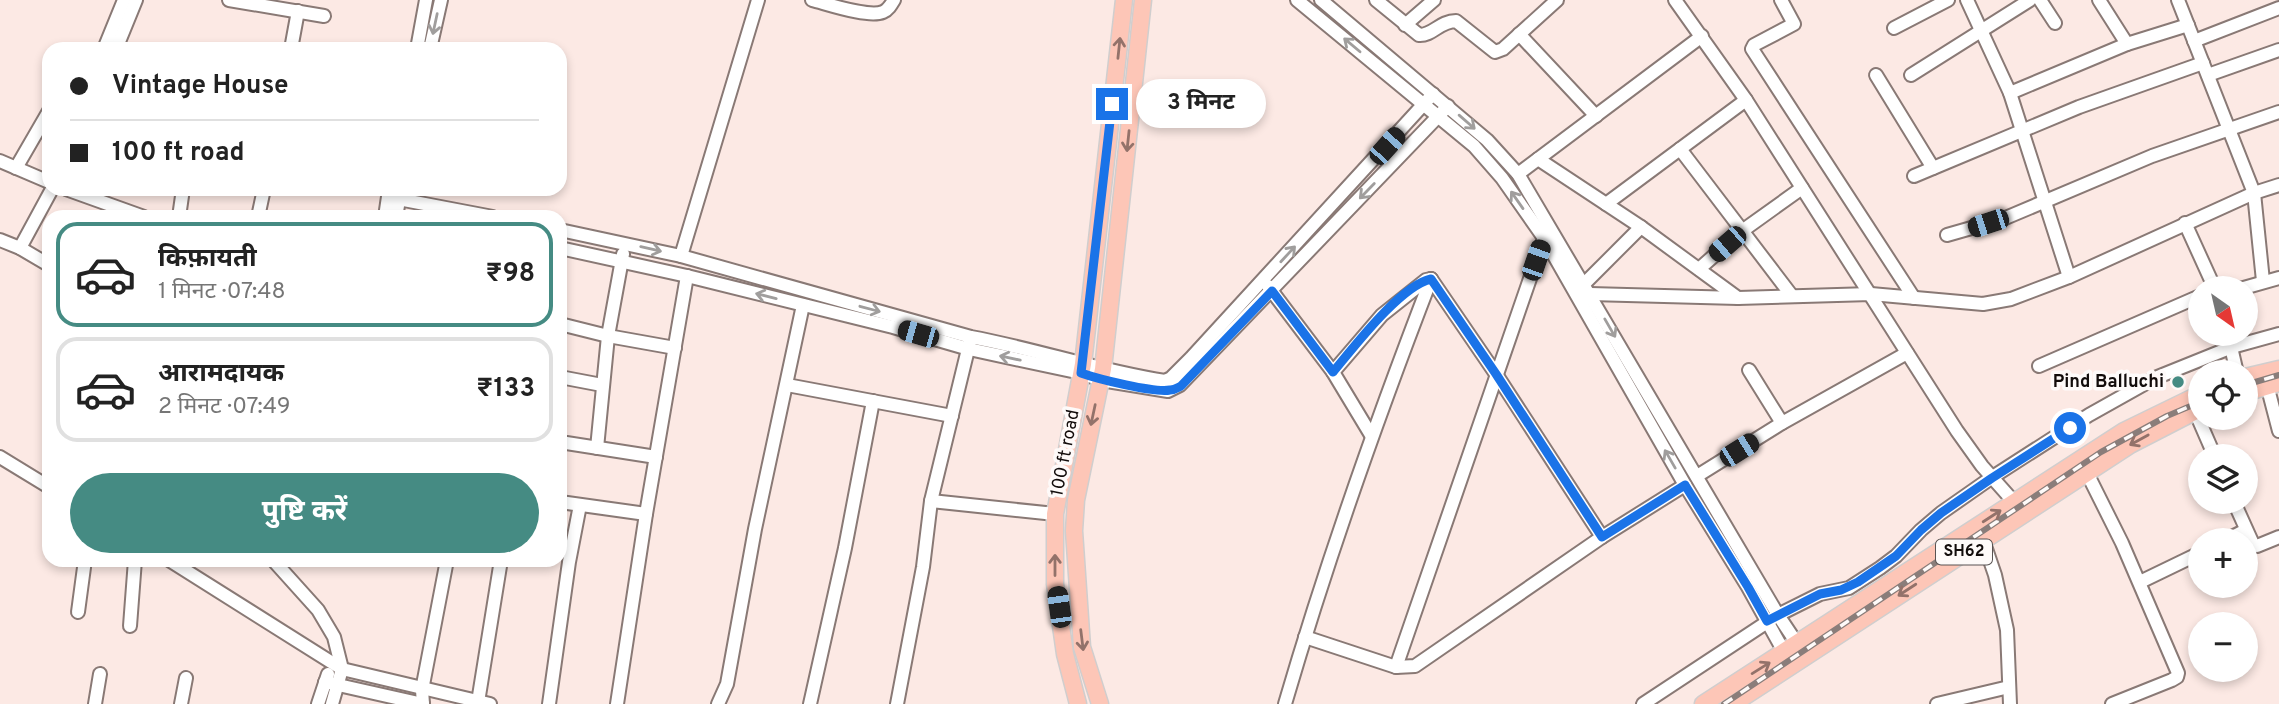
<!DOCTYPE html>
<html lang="hi">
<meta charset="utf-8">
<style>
body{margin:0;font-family:Overpass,"Noto Sans Devanagari",sans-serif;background:#f2f2f2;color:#222;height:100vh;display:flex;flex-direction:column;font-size:26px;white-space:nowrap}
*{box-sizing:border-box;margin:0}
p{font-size:23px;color:#767676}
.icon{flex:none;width:38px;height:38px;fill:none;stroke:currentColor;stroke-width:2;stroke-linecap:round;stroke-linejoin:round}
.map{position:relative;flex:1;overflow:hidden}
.sheet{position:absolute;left:42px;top:210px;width:525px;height:357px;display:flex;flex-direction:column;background:#fff;border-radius:21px;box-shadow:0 4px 10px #0003}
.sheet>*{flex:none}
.hud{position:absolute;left:42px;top:42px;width:525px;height:154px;border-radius:21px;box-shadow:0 4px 10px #0003;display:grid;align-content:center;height:154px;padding:0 28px;background:#fff}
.needle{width:46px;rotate:146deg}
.tools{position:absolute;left:2188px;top:276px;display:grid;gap:14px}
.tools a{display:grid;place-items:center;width:70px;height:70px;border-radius:50%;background:#fff;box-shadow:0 4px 10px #0003;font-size:35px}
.end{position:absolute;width:32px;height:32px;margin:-16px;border:9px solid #1a73e8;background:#fff;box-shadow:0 0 0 4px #fff}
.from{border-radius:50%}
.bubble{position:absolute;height:49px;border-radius:24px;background:#fff;box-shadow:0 4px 10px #0003;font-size:23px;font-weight:700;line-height:49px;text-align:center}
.car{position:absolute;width:21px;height:42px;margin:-21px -10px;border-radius:9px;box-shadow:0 0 5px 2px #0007;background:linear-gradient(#222 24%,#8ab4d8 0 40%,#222 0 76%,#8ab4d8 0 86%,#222 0)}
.hud b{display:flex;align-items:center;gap:24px;height:66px;font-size:26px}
.hud b+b{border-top:2px solid #e0e0e0}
.hud i{width:18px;height:18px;background:#222}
ul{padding:12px 0 0;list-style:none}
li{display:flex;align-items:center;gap:21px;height:105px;margin:0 14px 10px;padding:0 14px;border:4px solid #e0e0e0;border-radius:21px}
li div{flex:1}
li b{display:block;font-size:26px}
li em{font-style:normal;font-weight:700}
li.on{border-color:#458b83}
li>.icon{width:63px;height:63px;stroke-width:1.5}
.primary-button{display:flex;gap:14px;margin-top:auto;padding:14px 28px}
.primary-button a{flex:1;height:80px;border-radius:42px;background:#458b83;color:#fff;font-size:28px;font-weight:700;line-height:80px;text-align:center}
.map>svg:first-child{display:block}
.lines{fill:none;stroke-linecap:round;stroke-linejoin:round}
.minor-casing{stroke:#897975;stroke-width:16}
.major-casing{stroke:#d0cece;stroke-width:19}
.minor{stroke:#fff;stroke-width:12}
.major{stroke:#fdc6b7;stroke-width:16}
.rail-casing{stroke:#8a7d7a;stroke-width:6}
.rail{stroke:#fefaf9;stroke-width:3.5;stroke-dasharray:10;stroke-linecap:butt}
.oneway{stroke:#a09e9d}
.oneway2{stroke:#93726a}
.route{stroke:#1a73e8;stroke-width:9}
.poi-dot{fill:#458b83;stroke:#fefaf9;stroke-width:2.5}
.labels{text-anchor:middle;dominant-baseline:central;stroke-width:7;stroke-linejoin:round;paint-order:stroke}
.shield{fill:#fefaf9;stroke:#595352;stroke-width:2}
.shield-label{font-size:16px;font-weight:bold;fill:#120c0b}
.poi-label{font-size:18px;font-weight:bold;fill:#120c0b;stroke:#fefaf9;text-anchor:end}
.street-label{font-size:18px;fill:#120c0b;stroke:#fefaf9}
</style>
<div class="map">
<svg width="2279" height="704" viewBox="0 0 2279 704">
<rect width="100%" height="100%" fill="#fce9e4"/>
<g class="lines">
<g class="minor-casing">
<g id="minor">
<path d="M 229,0 L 324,16"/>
<path d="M 812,0 C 828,4 868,18 883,12 C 888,10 891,5 894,0"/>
<path d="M 1297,0 L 1474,146 L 1502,178 L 1544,238 L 1685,485 L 1748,587 L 1788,659"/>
<path d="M 1321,0 L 1487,140 L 1518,174 L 1778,615 L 1800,648"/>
<path d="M 1376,0 L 1419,35 C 1432,36 1440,21 1456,21 L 1495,52 L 1503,49 L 1557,0"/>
<path d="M 1675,0 L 1746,100 L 1957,431 L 1982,466 L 2014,502"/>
<path d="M 1781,0 L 1794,24 L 1754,45 L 1752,49 L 1914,298"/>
<path d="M 1967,0 L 2010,93 L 2069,277"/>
<path d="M 2040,0 L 2055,23"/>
<path d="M 2099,0 L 2127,44"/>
<path d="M 2178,0 L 2254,193 L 2263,281"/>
<path d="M 1405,25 L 1434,0"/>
<path d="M 1894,28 L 1948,0"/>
<path d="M 1519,34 L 1596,116"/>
<path d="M 2194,41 L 2279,8"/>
<path d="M 104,49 L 124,0"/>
<path d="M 116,49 L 136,0"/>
<path d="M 291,49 L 298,11"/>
<path d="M 417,49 L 426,0"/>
<path d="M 430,49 L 441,0"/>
<path d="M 1876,75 L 1933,168"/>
<path d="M 1911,75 L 2030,0"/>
<path d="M 2208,75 L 2279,50"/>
<path d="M 2010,93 L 2127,44 L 2188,25"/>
<path d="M 1680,149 L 1792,296"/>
<path d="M 1538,159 L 1641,227 L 1738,298"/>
<path d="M 0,161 L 49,182"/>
<path d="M 16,168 L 49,111"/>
<path d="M 1518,174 L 1702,36"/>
<path d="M 1914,176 L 2079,107 L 2203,63"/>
<path d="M 66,189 L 144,217"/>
<path d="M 388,197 L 493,217"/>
<path d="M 1606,204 L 1746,100"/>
<path d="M 179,217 L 183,189"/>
<path d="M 258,217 L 264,189"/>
<path d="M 385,217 L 389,190"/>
<path d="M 396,217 L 401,189"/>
<path d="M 2185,223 L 2215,289"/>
<path d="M 560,230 L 681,256 L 971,337 C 1036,349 1099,371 1165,381 L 1171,378 L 1191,358 L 1433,94"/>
<path d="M 1947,235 L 2003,219 L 2152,156 L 2279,112"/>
<path d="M 0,240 L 20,248 L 49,265"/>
<path d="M 20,248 L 52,189"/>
<path d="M 560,248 L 687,276 L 893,327 L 969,349 L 1081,373 L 1101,380 L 1168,391 L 1180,385 L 1448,106"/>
<path d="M 681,256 L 758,0"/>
<path d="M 1699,269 L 1742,231 L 1802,188"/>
<path d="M 1431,279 L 1496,374 L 1602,537"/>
<path d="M 1584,284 L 1641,227"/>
<path d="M 1268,286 L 1333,372 L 1371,435"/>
<path d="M 2240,289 L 2279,278"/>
<path d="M 1590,294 L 1738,298 L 1871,294 L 1983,304 L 2011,299 L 2069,277 L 2254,193 L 2279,185"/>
<path d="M 560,324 L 608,336 L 675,348"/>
<path d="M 2228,334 L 2237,373"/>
<path d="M 2039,366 L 2200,296"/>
<path d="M 1749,370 L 1782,423"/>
<path d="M 1333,372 L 1382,315 L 1426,280 L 1431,279"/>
<path d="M 560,377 L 602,385"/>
<path d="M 787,385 L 952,416"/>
<path d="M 2267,385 L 2279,431"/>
<path d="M 2195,411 L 2215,457"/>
<path d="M 560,442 L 656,457"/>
<path d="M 597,448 L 608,336 L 623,254"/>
<path d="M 0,457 L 49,487"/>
<path d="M 2087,473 L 2122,543 L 2178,673 L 2177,677 L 2172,680 L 2112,704"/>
<path d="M 1697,476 L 1782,423 L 1907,353"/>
<path d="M 931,501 L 1055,514"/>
<path d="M 560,502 L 646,514"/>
<path d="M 2234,502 L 2253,544 L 2257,546 L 2279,537"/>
<path d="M 1983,540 L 1995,575 L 2007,630 L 2010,704"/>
<path d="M 2224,541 L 2246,530"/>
<path d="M 169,560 L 342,669 L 490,704"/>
<path d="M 273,560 L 318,610 L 334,637 L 342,669 L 332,704"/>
<path d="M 2140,582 L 2200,553"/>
<path d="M 78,612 L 85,560"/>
<path d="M 130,626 L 135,560"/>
<path d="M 1305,637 L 1396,667 L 1415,666 L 1602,537 L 1685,485"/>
<path d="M 1396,667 L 1544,238"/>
<path d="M 325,682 L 423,704"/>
<path d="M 478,702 L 501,560"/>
<path d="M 95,704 L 100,674"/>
<path d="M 181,704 L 186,678"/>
<path d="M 318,704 L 328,674"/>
<path d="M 423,704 L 422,690 L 447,560"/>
<path d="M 549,704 L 569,562 L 580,505"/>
<path d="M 617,704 L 646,514 L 687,276"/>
<path d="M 718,704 L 727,684 L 755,529 L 803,305"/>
<path d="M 810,704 L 845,548 L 873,401"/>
<path d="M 897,704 L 923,567 L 931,501 L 970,341"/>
<path d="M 1285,704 C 1327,560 1377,419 1431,279"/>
<path d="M 1643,704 L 1778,615 L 1820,594 L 1849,588 L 1880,568 L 1896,556 L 1921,530 L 1941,513 L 1991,478 L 2089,415 L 2155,378 L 2232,347 L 2279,334"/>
<path d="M 1937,704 L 2009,687"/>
</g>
</g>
<g class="major-casing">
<g id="major">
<path d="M 2245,377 L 2279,369"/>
<path d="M 2245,393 L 2279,383"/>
<path d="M 1078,704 L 1065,654 L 1055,584 L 1055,514 L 1083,364 L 1124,0"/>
<path d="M 1100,704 L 1082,647 L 1074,531 L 1076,500 L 1103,369 L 1143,0"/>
<path d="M 1703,704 L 2124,431 L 2200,394"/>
<path d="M 1733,704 L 2130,445 L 2200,409"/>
</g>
</g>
<use href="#minor" class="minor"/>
<use href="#major" class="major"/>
<g class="rail-casing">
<g id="rail">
<path d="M 2245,385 L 2279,375"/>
<path d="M 1724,704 L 2101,452 L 2167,416 L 2200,402"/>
</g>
</g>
<use href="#rail" class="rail"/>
</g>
<defs><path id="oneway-shaft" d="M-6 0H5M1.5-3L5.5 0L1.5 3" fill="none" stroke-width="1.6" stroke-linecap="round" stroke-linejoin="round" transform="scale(1.75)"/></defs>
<g class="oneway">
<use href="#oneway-shaft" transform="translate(435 24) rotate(102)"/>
<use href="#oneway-shaft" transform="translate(1352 45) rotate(-140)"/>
<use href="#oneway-shaft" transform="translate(1467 122) rotate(41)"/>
<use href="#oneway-shaft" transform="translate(1367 191) rotate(134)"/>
<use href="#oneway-shaft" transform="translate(1517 200) rotate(-125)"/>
<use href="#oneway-shaft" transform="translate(651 249) rotate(13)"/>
<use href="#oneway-shaft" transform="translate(1288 254) rotate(-47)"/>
<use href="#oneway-shaft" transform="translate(766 296) rotate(-166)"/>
<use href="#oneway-shaft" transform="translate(870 309) rotate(15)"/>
<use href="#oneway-shaft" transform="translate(1610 328) rotate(60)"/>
<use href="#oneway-shaft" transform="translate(1010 358) rotate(-168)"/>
<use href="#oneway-shaft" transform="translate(1670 459) rotate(-120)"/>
</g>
<g class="oneway2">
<use href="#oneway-shaft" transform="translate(1119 48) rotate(-84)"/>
<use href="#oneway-shaft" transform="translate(1128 141) rotate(96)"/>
<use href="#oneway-shaft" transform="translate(1093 415) rotate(102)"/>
<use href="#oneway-shaft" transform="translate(2139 440) rotate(151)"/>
<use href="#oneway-shaft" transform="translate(1992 516) rotate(-33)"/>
<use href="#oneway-shaft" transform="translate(1055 565) rotate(-90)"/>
<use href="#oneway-shaft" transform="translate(1907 590) rotate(147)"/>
<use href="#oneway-shaft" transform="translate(1082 640) rotate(83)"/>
<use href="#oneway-shaft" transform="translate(1761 668) rotate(-32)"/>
</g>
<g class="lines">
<path class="route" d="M 1112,104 L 1081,373 C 1098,379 1154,393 1170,390 C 1175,390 1177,388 1181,386 L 1272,291 L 1333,372 C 1354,347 1400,286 1431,279 L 1496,374 L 1602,537 L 1685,485 L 1748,587 L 1767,621 L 1820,594 L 1841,590 L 1858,582 L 1896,556 L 1921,530 L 1941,513 L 1992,478 L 2070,428"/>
</g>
<circle class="poi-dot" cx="2178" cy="382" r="7"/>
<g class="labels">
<rect class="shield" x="1936" y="539.5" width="56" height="25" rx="5"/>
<g class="shield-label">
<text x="1964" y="552">SH62</text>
</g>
<g class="poi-label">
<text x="2164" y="382">Pind Balluchi</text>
</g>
<g class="street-label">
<text transform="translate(1066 453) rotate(-79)">100 ft road</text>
</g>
</g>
</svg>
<div class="tools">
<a><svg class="needle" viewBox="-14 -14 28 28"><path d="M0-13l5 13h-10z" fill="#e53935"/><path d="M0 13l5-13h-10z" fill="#767676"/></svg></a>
<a><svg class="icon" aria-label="locate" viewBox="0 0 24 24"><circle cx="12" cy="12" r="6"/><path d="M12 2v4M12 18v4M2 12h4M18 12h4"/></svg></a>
<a><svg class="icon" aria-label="layers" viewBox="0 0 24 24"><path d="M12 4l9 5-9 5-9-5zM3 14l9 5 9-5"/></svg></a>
<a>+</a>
<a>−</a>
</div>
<i class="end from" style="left:2070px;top:428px"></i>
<i class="end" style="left:1112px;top:104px"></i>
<div class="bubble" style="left:1136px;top:79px;width:130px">3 मिनट</div>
<i class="car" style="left:1387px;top:146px;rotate:42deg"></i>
<i class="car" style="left:1988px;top:223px;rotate:252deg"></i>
<i class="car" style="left:1727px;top:244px;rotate:229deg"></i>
<i class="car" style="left:1536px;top:260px;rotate:19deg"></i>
<i class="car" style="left:918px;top:334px;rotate:286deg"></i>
<i class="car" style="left:1739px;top:450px;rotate:58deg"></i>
<i class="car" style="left:1059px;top:607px;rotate:352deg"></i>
<div class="hud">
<b><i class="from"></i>Vintage House</b>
<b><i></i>100 ft road</b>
</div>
<section class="sheet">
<ul>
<li class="on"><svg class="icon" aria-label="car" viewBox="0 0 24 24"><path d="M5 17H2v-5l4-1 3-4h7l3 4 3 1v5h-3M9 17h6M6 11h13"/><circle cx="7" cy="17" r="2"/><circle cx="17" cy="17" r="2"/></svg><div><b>किफ़ायती</b><p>1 मिनट · 07:48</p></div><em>₹98</em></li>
<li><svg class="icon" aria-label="car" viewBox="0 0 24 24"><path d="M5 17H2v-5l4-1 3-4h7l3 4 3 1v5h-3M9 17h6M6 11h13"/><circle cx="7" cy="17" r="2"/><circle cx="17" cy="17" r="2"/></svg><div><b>आरामदायक</b><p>2 मिनट · 07:49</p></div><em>₹133</em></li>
</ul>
<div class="primary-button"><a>पुष्टि करें</a></div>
</section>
</div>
